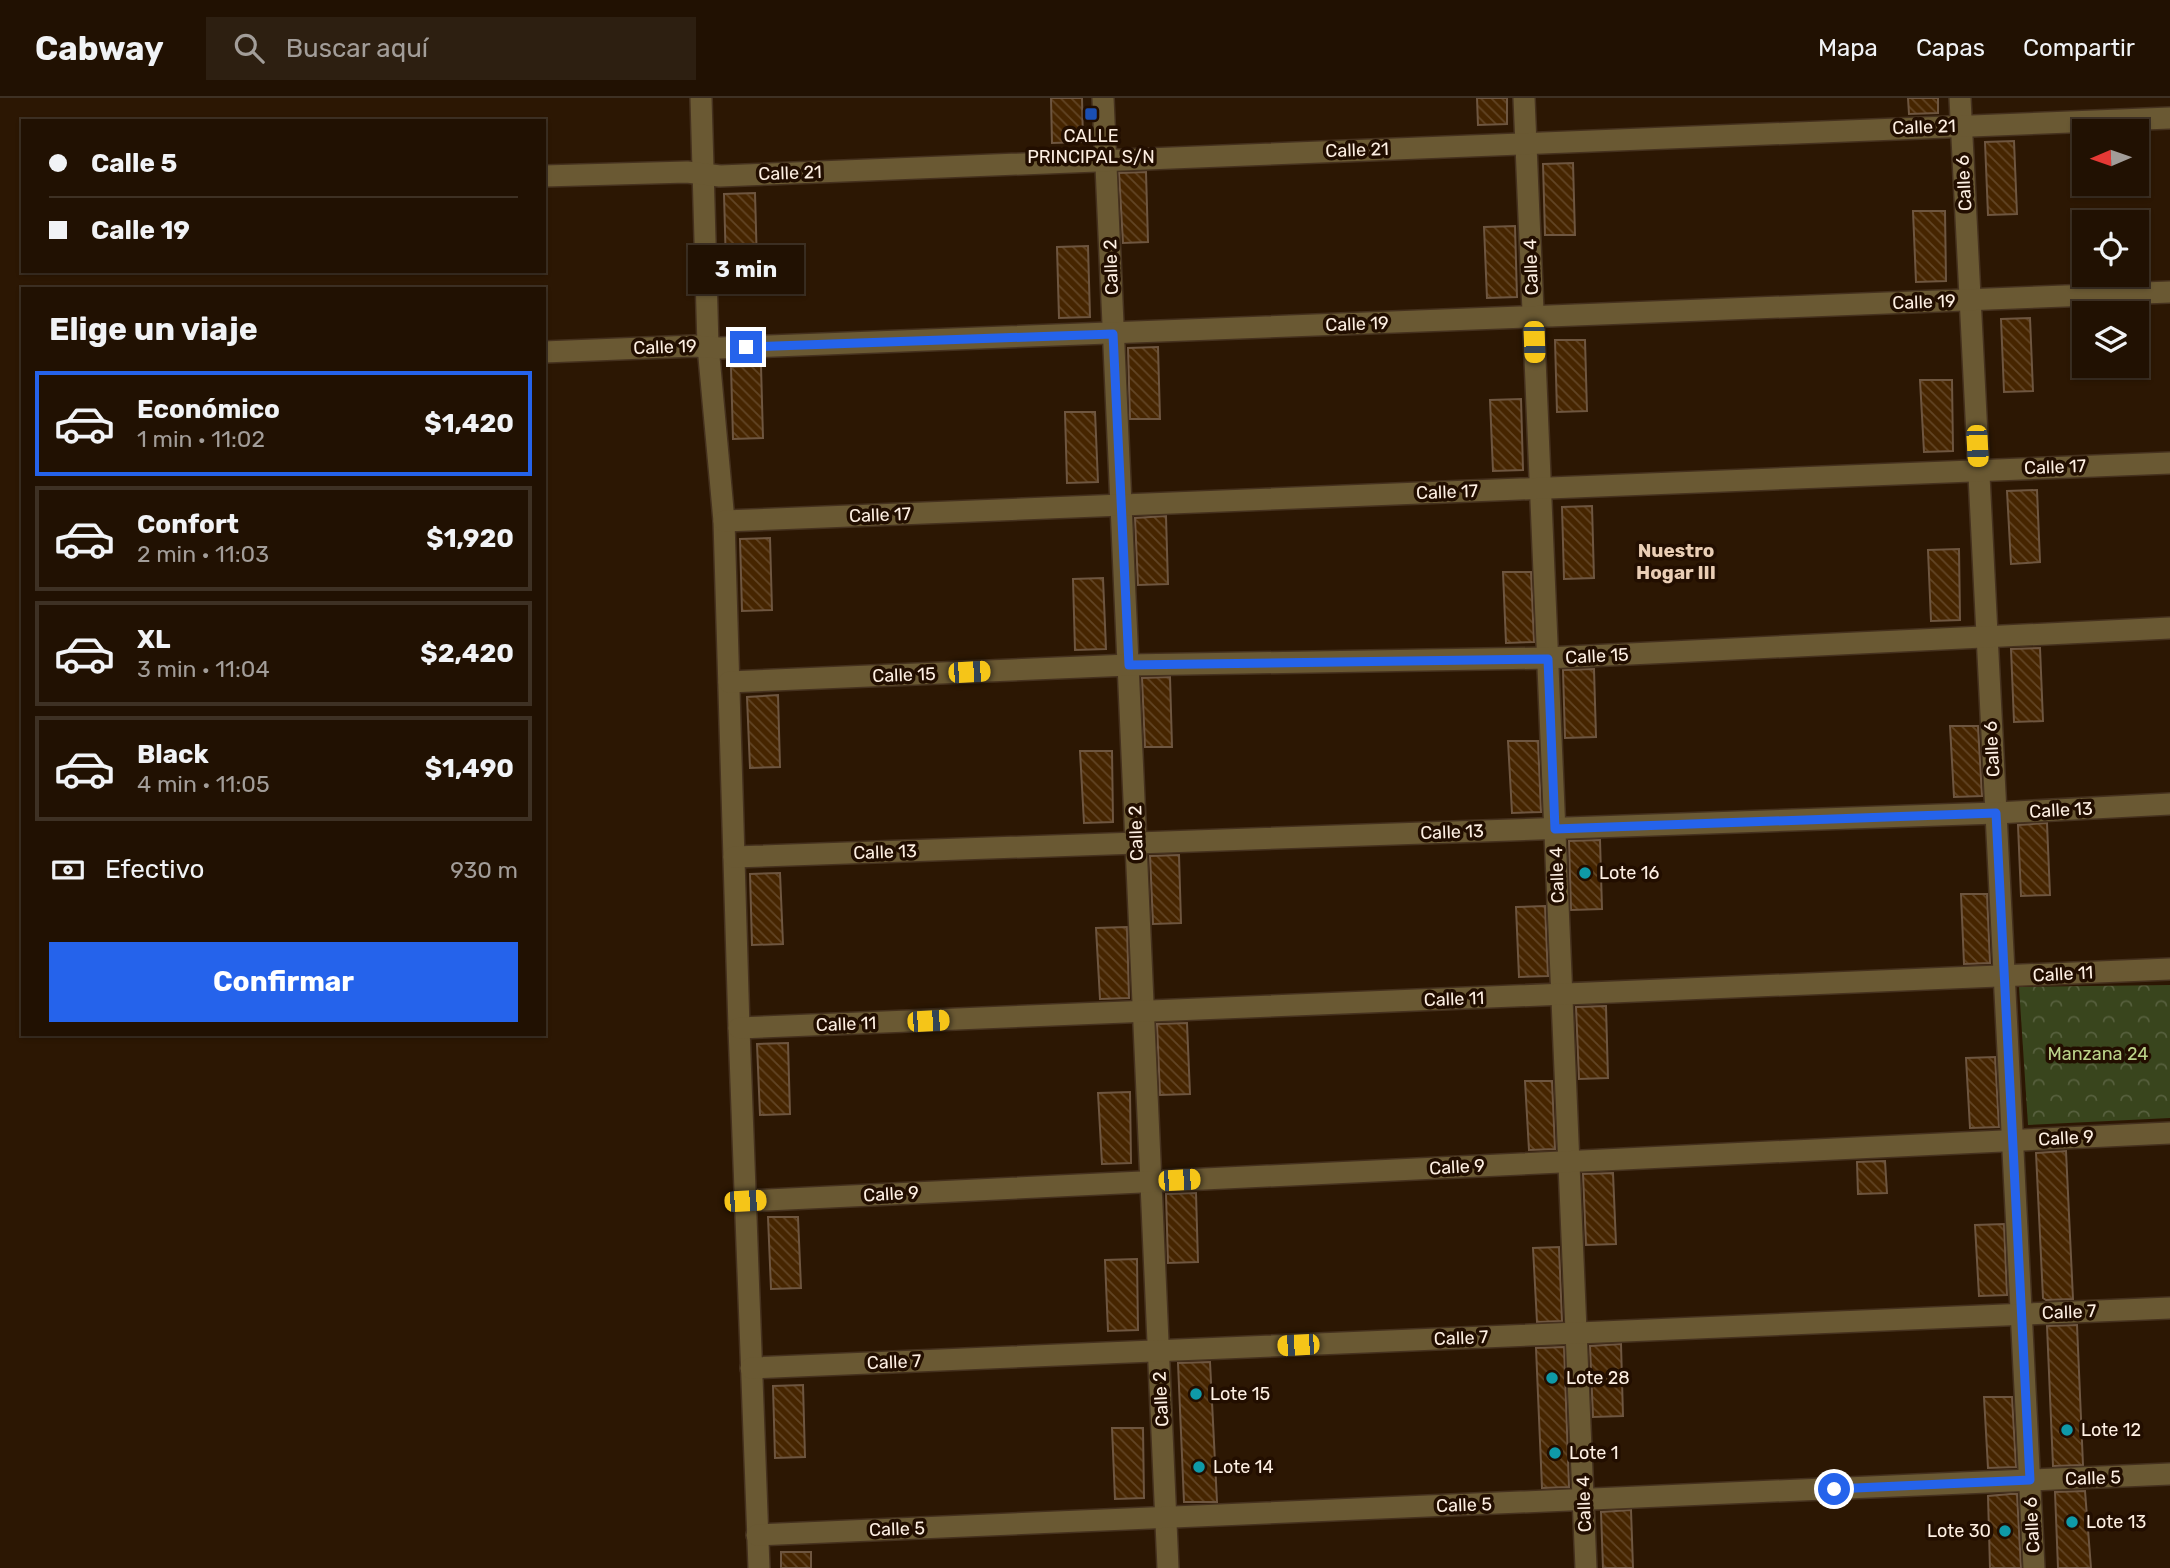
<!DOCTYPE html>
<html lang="es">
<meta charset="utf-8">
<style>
body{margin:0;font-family:Rubik,sans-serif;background:#2d1f11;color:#f1f3f6;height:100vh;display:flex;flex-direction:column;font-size:26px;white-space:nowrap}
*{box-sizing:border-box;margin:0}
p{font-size:23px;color:#a29d99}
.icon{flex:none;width:38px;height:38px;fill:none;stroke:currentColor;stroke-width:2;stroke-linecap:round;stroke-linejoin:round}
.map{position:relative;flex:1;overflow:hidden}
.drawer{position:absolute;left:21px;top:189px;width:525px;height:749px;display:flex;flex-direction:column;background:#211102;border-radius:0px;box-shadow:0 2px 5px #0004,0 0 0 2px #3e3124}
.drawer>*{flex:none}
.top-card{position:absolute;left:21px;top:21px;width:525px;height:154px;border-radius:0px;box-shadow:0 2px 5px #0004,0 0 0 2px #3e3124;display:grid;align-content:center;height:154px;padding:0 28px;background:#211102}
.needle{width:46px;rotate:268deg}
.controls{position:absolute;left:2072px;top:21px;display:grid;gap:14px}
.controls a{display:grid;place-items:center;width:77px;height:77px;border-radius:0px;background:#211102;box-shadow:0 2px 5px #0004,0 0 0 2px #3e3124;font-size:35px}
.end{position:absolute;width:32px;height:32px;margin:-16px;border:9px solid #2563eb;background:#fff;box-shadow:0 0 0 4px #fff}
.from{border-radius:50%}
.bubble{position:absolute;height:49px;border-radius:0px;background:#211102;box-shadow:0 2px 5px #0004,0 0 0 2px #3e3124;font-size:23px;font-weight:700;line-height:49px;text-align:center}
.car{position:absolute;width:21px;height:42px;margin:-21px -10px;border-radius:9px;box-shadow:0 0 5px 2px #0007;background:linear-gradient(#f5c518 24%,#345 0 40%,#f5c518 0 76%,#345 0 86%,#f5c518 0)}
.top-card b{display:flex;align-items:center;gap:24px;height:66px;font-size:26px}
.top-card b+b{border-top:2px solid #3e3124}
.top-card i{width:18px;height:18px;background:#f1f3f6}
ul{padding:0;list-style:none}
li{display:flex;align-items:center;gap:21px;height:105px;margin:0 14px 10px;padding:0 14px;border:4px solid #3e3124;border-radius:0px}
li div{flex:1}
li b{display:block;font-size:26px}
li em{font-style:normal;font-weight:700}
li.selected{border-color:#2563eb}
li>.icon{width:63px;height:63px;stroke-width:1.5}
h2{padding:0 28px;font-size:32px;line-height:84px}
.pay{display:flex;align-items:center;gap:18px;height:77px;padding:0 28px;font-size:26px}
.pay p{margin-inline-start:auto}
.primary-button{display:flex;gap:14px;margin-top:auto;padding:14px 28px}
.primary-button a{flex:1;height:80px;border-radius:0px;background:#2563eb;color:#fff;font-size:28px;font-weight:700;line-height:80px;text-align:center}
header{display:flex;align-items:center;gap:42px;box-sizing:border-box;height:98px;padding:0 35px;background:#211102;border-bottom:2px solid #3e3124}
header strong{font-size:33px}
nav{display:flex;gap:38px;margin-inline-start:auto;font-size:24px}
.search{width:490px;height:63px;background:#2d1f11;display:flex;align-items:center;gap:18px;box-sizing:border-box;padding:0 24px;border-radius:0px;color:#a29d99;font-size:26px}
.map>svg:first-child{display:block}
.park{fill:url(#park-crowns)}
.building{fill:url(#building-back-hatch);stroke:#6e5640;stroke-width:2}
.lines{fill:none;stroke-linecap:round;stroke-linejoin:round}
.minor-casing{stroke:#45311e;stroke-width:24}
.minor{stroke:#6a5933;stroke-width:21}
.route{stroke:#2563eb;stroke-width:9}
.transit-dot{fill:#1a4fb4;stroke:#220e00;stroke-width:2.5}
.culture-dot{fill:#0f9aa8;stroke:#220e00;stroke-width:2.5}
.labels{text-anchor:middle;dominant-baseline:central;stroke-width:7;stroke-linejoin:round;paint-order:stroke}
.street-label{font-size:18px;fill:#fdefe2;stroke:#220e00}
.poi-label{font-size:18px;fill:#fdefe2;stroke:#220e00;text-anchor:start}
.park-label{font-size:18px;fill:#bbd389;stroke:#220e00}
.neighbourhood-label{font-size:19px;font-weight:bold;fill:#eaceb5;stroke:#220e00}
</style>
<header>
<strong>Cabway</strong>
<div class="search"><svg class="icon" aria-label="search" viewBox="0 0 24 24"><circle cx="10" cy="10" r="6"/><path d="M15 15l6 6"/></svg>Buscar aquí</div>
<nav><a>Mapa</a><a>Capas</a><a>Compartir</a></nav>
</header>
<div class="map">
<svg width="2170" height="1470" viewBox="0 0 2170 1470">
<defs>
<pattern id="park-crowns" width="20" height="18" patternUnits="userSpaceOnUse" patternTransform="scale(1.75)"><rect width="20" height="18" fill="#39451d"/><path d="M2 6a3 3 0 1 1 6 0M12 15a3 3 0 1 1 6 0" fill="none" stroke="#57603e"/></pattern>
<pattern id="building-back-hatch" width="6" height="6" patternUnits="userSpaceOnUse" patternTransform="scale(1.75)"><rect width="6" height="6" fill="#462500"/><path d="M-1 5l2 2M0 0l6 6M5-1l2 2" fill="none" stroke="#624525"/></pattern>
</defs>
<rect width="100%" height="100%" fill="#2c1703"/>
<path class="park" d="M 2170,887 L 2170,1020 L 2028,1027 L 2019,889 Z"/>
<g class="building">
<path d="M 1051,0 L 1082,0 L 1083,44 L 1052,45 Z"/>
<path d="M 1477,0 L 1507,0 L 1507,26 L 1478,27 Z"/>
<path d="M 1908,0 L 1938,0 L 1938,15 L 1909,16 Z"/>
<path d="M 2014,43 L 2017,116 L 1988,117 L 1985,44 Z"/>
<path d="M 1573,65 L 1575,137 L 1545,137 L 1543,66 Z"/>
<path d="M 1146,74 L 1148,144 L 1123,145 L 1119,75 Z"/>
<path d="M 755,95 L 757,167 L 726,168 L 724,96 Z"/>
<path d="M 1913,113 L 1945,113 L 1946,183 L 1916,184 Z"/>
<path d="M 1515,128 L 1517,199 L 1487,200 L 1484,129 Z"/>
<path d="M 1088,148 L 1090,219 L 1059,220 L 1057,149 Z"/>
<path d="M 2030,220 L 2033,293 L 2004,294 L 2001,221 Z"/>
<path d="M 1555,242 L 1585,242 L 1587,313 L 1557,314 Z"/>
<path d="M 1158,249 L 1160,321 L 1130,321 L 1128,250 Z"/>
<path d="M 761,268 L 763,340 L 733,341 L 731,269 Z"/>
<path d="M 1920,282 L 1952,282 L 1953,353 L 1924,354 Z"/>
<path d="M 1521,301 L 1523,372 L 1493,373 L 1490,302 Z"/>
<path d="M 1065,314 L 1095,314 L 1098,384 L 1067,385 Z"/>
<path d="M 2037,392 L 2040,464 L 2011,466 L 2007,393 Z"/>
<path d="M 1592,408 L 1594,480 L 1564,481 L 1562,409 Z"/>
<path d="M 1166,418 L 1168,486 L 1138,487 L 1135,420 Z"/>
<path d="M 770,440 L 772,512 L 742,513 L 740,441 Z"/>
<path d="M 1959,451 L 1960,522 L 1931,523 L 1928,452 Z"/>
<path d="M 1503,474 L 1531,474 L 1534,544 L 1506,545 Z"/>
<path d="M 1103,480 L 1106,551 L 1075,552 L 1073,481 Z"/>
<path d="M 2040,550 L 2043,623 L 2014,624 L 2011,551 Z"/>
<path d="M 1594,571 L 1596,639 L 1565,640 L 1563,572 Z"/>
<path d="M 1170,579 L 1172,649 L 1145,649 L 1142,580 Z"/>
<path d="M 778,597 L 780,669 L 750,670 L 747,599 Z"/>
<path d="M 1950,628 L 1978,628 L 1982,698 L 1954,699 Z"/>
<path d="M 1508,643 L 1538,643 L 1541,714 L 1512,715 Z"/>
<path d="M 1080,653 L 1112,653 L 1113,724 L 1084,725 Z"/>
<path d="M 2047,725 L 2050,797 L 2021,798 L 2018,727 Z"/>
<path d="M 1600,742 L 1602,811 L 1571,812 L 1569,743 Z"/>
<path d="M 1179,757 L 1181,825 L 1153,826 L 1150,758 Z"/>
<path d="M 780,775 L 783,846 L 752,847 L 750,776 Z"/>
<path d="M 1961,796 L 1987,796 L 1990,865 L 1964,866 Z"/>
<path d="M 1545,808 L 1548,878 L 1519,879 L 1516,809 Z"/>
<path d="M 1127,829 L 1129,900 L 1100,901 L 1096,830 Z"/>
<path d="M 1606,908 L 1608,980 L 1579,981 L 1576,909 Z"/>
<path d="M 1187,925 L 1190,996 L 1160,997 L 1157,926 Z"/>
<path d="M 788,945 L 790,1016 L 760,1017 L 757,946 Z"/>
<path d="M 1995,959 L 1999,1029 L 1970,1030 L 1966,960 Z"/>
<path d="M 1525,983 L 1552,983 L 1555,1051 L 1529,1052 Z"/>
<path d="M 1130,994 L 1131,1065 L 1102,1066 L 1098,995 Z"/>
<path d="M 2066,1053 L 2073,1201 L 2046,1202 L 2043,1200 L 2036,1055 Z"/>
<path d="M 1885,1063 L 1887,1095 L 1858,1096 L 1857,1064 Z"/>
<path d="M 1613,1075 L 1616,1146 L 1586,1147 L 1583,1076 Z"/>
<path d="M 1196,1095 L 1198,1164 L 1168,1165 L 1166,1096 Z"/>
<path d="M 768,1119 L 798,1119 L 801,1190 L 771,1191 Z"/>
<path d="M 2004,1126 L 2007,1197 L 1979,1198 L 1975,1127 Z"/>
<path d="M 1559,1149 L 1562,1223 L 1537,1224 L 1533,1150 Z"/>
<path d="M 1137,1161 L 1138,1232 L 1108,1233 L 1105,1162 Z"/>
<path d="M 2077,1227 L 2083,1367 L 2053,1368 L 2047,1228 Z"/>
<path d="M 1621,1246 L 1623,1318 L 1593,1319 L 1590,1248 Z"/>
<path d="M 1564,1249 L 1569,1389 L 1542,1390 L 1536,1250 Z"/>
<path d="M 1210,1264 L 1217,1404 L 1184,1404 L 1178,1265 Z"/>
<path d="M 803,1287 L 805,1359 L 775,1360 L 773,1288 Z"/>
<path d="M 1984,1299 L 2012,1299 L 2016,1369 L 1988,1370 Z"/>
<path d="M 1112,1330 L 1143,1330 L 1144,1400 L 1115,1401 Z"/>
<path d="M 2085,1393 L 2091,1470 L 2058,1470 L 2055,1394 Z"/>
<path d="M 2010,1396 L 2017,1396 L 2021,1470 L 1990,1470 L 1988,1398 Z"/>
<path d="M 1631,1412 L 1633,1470 L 1603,1470 L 1601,1414 Z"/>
<rect x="781" y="1454" width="30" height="16"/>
</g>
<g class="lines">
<g class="minor-casing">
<g id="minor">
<path d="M 701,0 L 708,248 L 724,423 L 739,930 L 759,1470"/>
<path d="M 1103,0 L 1168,1470"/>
<path d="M 1524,0 L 1586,1470"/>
<path d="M 1960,0 L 2034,1470"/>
<path d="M 544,78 L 687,74 L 720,78 L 2170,20"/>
<path d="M 544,254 L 694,248 L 720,250 L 2170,194"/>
<path d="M 724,423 L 2170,365"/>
<path d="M 729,584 L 1129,567 L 1547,560 L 2170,530"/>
<path d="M 734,759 L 1996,715 L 2170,706"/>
<path d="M 739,930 L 2170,871"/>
<path d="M 745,1103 L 2170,1035"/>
<path d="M 751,1270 L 2170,1210"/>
<path d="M 757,1437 L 2170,1376"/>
</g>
</g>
<use href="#minor" class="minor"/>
</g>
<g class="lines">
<path class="route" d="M 746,249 L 1113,236 L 1129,567 L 1548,561 L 1555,731 L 1996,715 L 2030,1382 L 1834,1391"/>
</g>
<rect class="transit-dot" x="1084" y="9" width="14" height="14" rx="3.5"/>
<g class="culture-dot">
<circle cx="1585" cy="775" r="7"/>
<circle cx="1552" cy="1280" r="7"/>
<circle cx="1196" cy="1296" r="7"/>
<circle cx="2067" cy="1332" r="7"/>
<circle cx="1555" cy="1355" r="7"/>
<circle cx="1199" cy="1369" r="7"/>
<circle cx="2072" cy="1424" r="7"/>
<circle cx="2005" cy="1433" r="7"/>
</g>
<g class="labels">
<g class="street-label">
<text transform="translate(1924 29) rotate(-2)">Calle 21</text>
<text transform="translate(1357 52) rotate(-2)">Calle 21</text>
<text transform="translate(790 75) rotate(-2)">Calle 21</text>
<text transform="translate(1964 85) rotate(-93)">Calle 6</text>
<text transform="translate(1111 169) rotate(-92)">Calle 2</text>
<text transform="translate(1531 169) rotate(-92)">Calle 4</text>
<text transform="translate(1924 204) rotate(-2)">Calle 19</text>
<text transform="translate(1357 226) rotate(-2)">Calle 19</text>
<text transform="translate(665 249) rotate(-2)">Calle 19</text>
<text transform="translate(2055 369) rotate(-2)">Calle 17</text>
<text transform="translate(1447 394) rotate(-2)">Calle 17</text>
<text transform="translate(880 417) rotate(-2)">Calle 17</text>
<text transform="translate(1597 558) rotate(-3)">Calle 15</text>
<text transform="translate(904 577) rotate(-2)">Calle 15</text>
<text transform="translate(1992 651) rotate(-93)">Calle 6</text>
<text transform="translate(2061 712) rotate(-3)">Calle 13</text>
<text transform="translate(1452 734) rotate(-2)">Calle 13</text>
<text transform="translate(1136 735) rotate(-92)">Calle 2</text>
<text transform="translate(885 754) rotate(-2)">Calle 13</text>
<text transform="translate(1557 777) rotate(-92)">Calle 4</text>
<text transform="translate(2063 876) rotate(-3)">Calle 11</text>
<text transform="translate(1454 901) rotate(-2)">Calle 11</text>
<text transform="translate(846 926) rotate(-2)">Calle 11</text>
<text transform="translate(2066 1040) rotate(-3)">Calle 9</text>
<text transform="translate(1457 1069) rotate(-3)">Calle 9</text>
<text transform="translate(891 1096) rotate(-3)">Calle 9</text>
<text transform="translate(2069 1214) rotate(-2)">Calle 7</text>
<text transform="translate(1461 1240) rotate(-2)">Calle 7</text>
<text transform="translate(894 1264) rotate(-2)">Calle 7</text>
<text transform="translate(1161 1301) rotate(-93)">Calle 2</text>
<text transform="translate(2093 1380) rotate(-2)">Calle 5</text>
<text transform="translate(1584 1406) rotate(-92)">Calle 4</text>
<text transform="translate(1464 1407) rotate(-2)">Calle 5</text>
<text transform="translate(2032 1427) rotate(-93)">Calle 6</text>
<text transform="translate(897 1431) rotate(-2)">Calle 5</text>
</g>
<g class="poi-label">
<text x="1091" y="38" text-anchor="middle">CALLE<tspan x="1091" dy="21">PRINCIPAL S/N</tspan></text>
<text x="1599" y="775">Lote 16</text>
<text x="1566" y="1280">Lote 28</text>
<text x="1210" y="1296">Lote 15</text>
<text x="2081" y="1332">Lote 12</text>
<text x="1569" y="1355">Lote 1</text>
<text x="1213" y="1369">Lote 14</text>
<text x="2086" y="1424">Lote 13</text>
<text x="1991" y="1433" text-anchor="end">Lote 30</text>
</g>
<g class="park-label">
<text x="2098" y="956">Manzana 24</text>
</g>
<g class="neighbourhood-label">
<text x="1676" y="452">Nuestro<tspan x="1676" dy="22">Hogar III</tspan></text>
</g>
</g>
</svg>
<div class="controls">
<a><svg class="needle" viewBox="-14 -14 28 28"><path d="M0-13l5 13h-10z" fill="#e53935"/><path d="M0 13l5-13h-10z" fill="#a29d99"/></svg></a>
<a><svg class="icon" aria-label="locate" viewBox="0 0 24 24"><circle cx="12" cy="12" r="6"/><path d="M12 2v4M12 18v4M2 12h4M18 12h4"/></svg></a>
<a><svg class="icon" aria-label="layers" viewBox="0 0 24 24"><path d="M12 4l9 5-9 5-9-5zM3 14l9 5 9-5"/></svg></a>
</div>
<i class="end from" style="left:1834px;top:1391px"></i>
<i class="end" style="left:746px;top:249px"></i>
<div class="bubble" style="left:688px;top:147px;width:116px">3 min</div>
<i class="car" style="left:1534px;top:244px;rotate:178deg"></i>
<i class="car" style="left:1977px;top:348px;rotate:177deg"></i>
<i class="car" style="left:969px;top:574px;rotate:87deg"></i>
<i class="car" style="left:928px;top:923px;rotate:87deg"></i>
<i class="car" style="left:1179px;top:1082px;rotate:87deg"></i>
<i class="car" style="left:745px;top:1103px;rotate:87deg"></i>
<i class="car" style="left:1298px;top:1247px;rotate:267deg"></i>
<div class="top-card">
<b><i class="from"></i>Calle 5</b>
<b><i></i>Calle 19</b>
</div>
<section class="drawer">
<h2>Elige un viaje</h2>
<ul>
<li class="selected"><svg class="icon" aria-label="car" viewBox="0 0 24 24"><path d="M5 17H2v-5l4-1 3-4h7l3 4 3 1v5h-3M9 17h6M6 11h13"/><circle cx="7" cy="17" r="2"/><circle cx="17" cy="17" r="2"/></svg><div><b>Económico</b><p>1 min · 11:02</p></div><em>$1,420</em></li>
<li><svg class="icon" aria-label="car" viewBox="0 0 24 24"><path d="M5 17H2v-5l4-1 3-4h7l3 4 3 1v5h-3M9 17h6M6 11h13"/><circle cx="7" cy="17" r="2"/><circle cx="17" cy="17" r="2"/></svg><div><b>Confort</b><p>2 min · 11:03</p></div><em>$1,920</em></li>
<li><svg class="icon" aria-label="car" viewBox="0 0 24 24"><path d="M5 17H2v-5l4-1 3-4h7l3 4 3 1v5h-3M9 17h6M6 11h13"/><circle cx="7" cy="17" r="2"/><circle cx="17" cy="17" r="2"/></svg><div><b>XL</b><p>3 min · 11:04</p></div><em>$2,420</em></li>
<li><svg class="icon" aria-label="car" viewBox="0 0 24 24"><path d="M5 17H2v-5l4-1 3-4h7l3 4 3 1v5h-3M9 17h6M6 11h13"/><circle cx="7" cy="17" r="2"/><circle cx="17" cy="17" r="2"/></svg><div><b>Black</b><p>4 min · 11:05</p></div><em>$1,490</em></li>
</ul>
<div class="pay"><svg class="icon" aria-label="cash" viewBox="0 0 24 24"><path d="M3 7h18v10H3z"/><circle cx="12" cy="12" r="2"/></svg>Efectivo<p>930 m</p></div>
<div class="primary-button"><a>Confirmar</a></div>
</section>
</div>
